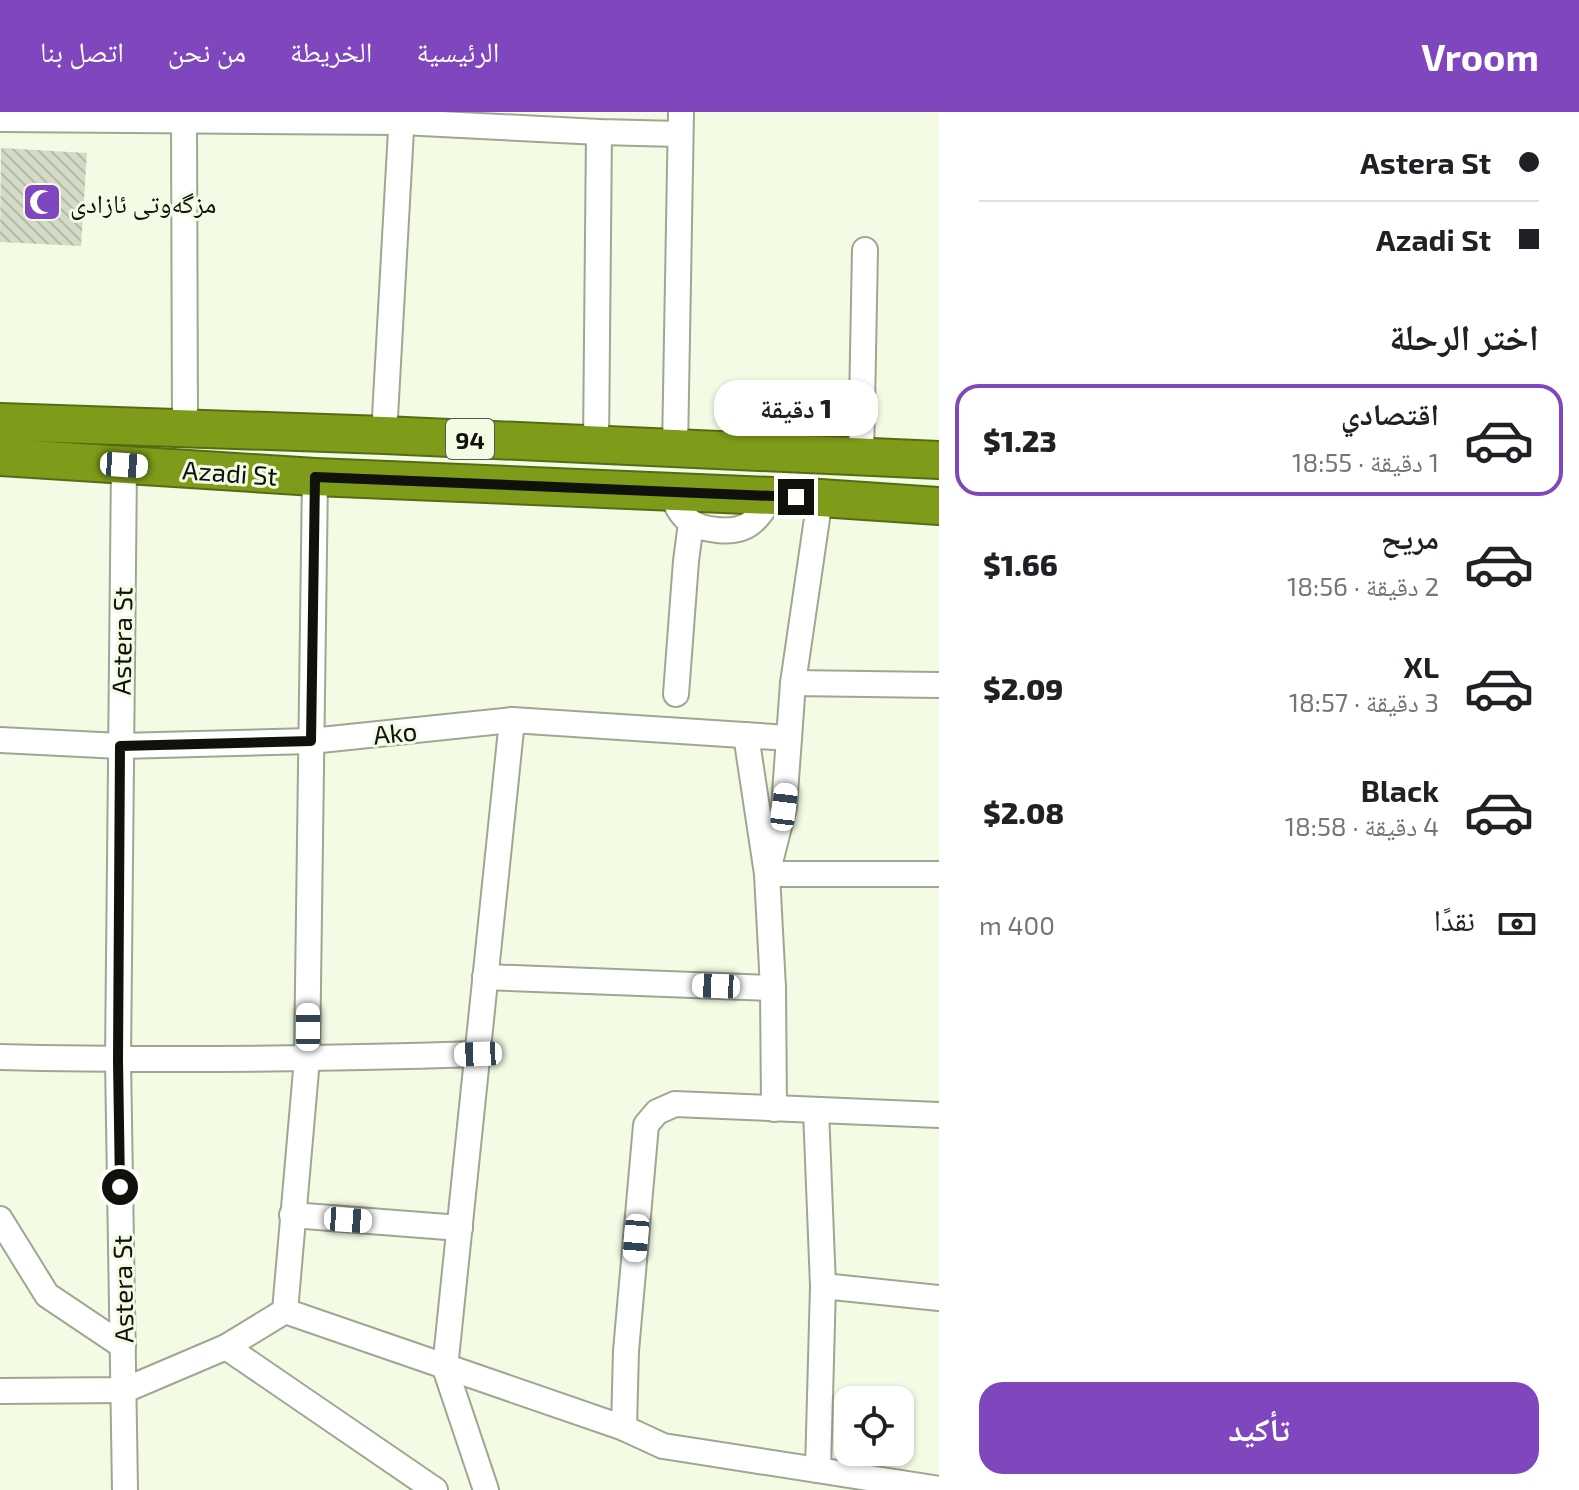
<!DOCTYPE html>
<html lang="ar">
<meta charset="utf-8">
<style>
body{margin:0;font-family:"Exo 2","Noto Naskh Arabic",sans-serif;background:#f6f6f6;color:#202124;direction:rtl;height:100vh;display:flex;flex-direction:column;font-size:30px;white-space:nowrap}
*{box-sizing:border-box;margin:0}
p{font-size:26px;color:#757577}
.icon{flex:none;width:44px;height:44px;fill:none;stroke:currentColor;stroke-width:2;stroke-linecap:round;stroke-linejoin:round}
.map{position:relative;flex:1;overflow:hidden;direction:ltr}
.sheet{display:flex;flex-direction:column;background:#fff;width:640px}
.sheet>*{flex:none}
.hud{display:grid;align-content:center;height:176px;padding:0 40px;background:#fff}
.controls{position:absolute;left:834px;top:1274px;display:grid;gap:16px}
.controls a{display:grid;place-items:center;width:80px;height:80px;border-radius:16px;background:#fff;box-shadow:0 2px 6px #0004;font-size:40px}
.end{position:absolute;width:36px;height:36px;margin:-18px;border:10px solid #0f110a;background:#fff;box-shadow:0 0 0 4px #fff}
.from{border-radius:50%}
.bubble{position:absolute;height:56px;border-radius:24px;background:#fff;box-shadow:0 2px 6px #0004;font-size:26px;font-weight:800;line-height:56px;text-align:center;direction:rtl}
.car{position:absolute;width:24px;height:48px;margin:-24px -12px;border-radius:10px;box-shadow:0 0 6px 2px #0007;background:linear-gradient(#fff 24%,#345 0 40%,#fff 0 76%,#345 0 86%,#fff 0)}
.hud b{display:flex;align-items:center;gap:28px;height:76px;font-size:30px}
.hud b+b{border-top:2px solid #e0e0e0}
.hud i{width:20px;height:20px;background:#202124}
ul{padding:0;list-style:none}
li{display:flex;align-items:center;gap:24px;height:112px;margin:0 16px 12px;padding:0 24px;border:4px solid transparent;border-radius:24px}
li div{flex:1}
li b{display:block;font-size:30px}
li em{font-style:normal;font-weight:800}
li.active{border-color:#7f46bd}
li>.icon{width:72px;height:72px;stroke-width:1.5}
h2{padding:0 40px;font-size:36px;line-height:96px}
.pay{display:flex;align-items:center;gap:20px;height:88px;padding:0 40px;font-size:30px}
.pay p{margin-inline-start:auto}
.action{display:flex;gap:16px;margin-top:auto;padding:16px 40px}
.action a{flex:1;height:92px;border-radius:24px;background:#7f46bd;color:#fff;font-size:32px;font-weight:800;line-height:92px;text-align:center}
header{display:flex;align-items:center;gap:48px;box-sizing:border-box;height:112px;padding:0 40px;background:#7f46bd;color:#fff}
header strong{font-size:38px}
nav{display:flex;gap:44px;margin-inline-start:auto;font-size:28px}
main{display:flex;flex:1;min-height:0}
.map>svg:first-child{display:block}
.building{fill:url(#building-back-hatch)}
.lines{fill:none;stroke-linecap:round;stroke-linejoin:round}
.minor-casing{stroke:#9fa692;stroke-width:28}
.highway-casing{stroke:#576b14;stroke-width:40}
.minor{stroke:#fff;stroke-width:24}
.highway{stroke:#7e9c1a;stroke-width:36}
.route{stroke:#0f110a;stroke-width:10}
.labels{text-anchor:middle;dominant-baseline:central;stroke-width:6;stroke-linejoin:round;paint-order:stroke}
.shield{fill:#f3fbe5;stroke:#53574c;stroke-width:2}
.shield-label{font-size:24px;font-weight:bold;fill:#0f110a}
.poi-label{font-size:26px;fill:#0f110a;stroke:#f3fbe5;text-anchor:start}
.street-label{font-size:26px;fill:#0f110a;stroke:#f3fbe5}
</style>
<header>
<strong>Vroom</strong>
<nav><a>الرئيسية</a><a>الخريطة</a><a>من نحن</a><a>اتصل بنا</a></nav>
</header>
<main>
<section class="sheet">
<div class="hud">
<b><i class="from"></i>Astera St</b>
<b><i></i>Azadi St</b>
</div>
<h2>اختر الرحلة</h2>
<ul>
<li class="active"><svg class="icon" aria-label="car" viewBox="0 0 24 24"><path d="M5 17H2v-5l4-1 3-4h7l3 4 3 1v5h-3M9 17h6M6 11h13"/><circle cx="7" cy="17" r="2"/><circle cx="17" cy="17" r="2"/></svg><div><b>اقتصادي</b><p>1 دقيقة · 18:55</p></div><em>$1.23</em></li>
<li><svg class="icon" aria-label="car" viewBox="0 0 24 24"><path d="M5 17H2v-5l4-1 3-4h7l3 4 3 1v5h-3M9 17h6M6 11h13"/><circle cx="7" cy="17" r="2"/><circle cx="17" cy="17" r="2"/></svg><div><b>مريح</b><p>2 دقيقة · 18:56</p></div><em>$1.66</em></li>
<li><svg class="icon" aria-label="car" viewBox="0 0 24 24"><path d="M5 17H2v-5l4-1 3-4h7l3 4 3 1v5h-3M9 17h6M6 11h13"/><circle cx="7" cy="17" r="2"/><circle cx="17" cy="17" r="2"/></svg><div><b>XL</b><p>3 دقيقة · 18:57</p></div><em>$2.09</em></li>
<li><svg class="icon" aria-label="car" viewBox="0 0 24 24"><path d="M5 17H2v-5l4-1 3-4h7l3 4 3 1v5h-3M9 17h6M6 11h13"/><circle cx="7" cy="17" r="2"/><circle cx="17" cy="17" r="2"/></svg><div><b>Black</b><p>4 دقيقة · 18:58</p></div><em>$2.08</em></li>
</ul>
<div class="pay"><svg class="icon" aria-label="cash" viewBox="0 0 24 24"><path d="M3 7h18v10H3z"/><circle cx="12" cy="12" r="2"/></svg>نقدًا<p>400 m</p></div>
<div class="action"><a>تأكيد</a></div>
</section>
<div class="map">
<svg width="939" height="1378" viewBox="0 0 939 1378">
<defs>
<pattern id="building-back-hatch" width="6" height="6" patternUnits="userSpaceOnUse" patternTransform="scale(2)"><rect width="6" height="6" fill="#d3dac5"/><path d="M-1 5l2 2M0 0l6 6M5-1l2 2" fill="none" stroke="#b4baa8"/></pattern>
</defs>
<rect width="100%" height="100%" fill="#f3fbe5"/>
<path class="building" d="M 1,36 L 87,41 L 81,134 L 0,130 Z"/>
<g class="lines">
<g class="minor-casing">
<g id="minor">
<path d="M 0,7 L 402,10 L 599,20 L 679,22"/>
<path d="M 184,8 L 185,318"/>
<path d="M 384,323 L 402,0"/>
<path d="M 596,332 L 599,20"/>
<path d="M 675,337 L 681,0"/>
<path d="M 861,345 L 865,138"/>
<path d="M 124,353 L 118,948 L 125,1378"/>
<path d="M 672,381 C 679,405 692,416 717,418 C 728,419 738,419 748,413 C 758,407 765,394 773,384"/>
<path d="M 793,571 L 939,573"/>
<path d="M 676,582 L 686,449 L 691,411"/>
<path d="M 746,623 L 767,762 L 939,762"/>
<path d="M 0,628 L 120,634 L 311,629 L 512,608 L 789,626"/>
<path d="M 485,865 L 773,876"/>
<path d="M 0,945 C 160,949 319,947 478,942"/>
<path d="M 774,997 L 773,876 L 767,762 L 784,695 L 793,571 L 820,386"/>
<path d="M 816,998 L 823,1174 L 818,1358"/>
<path d="M 292,1103 L 460,1116"/>
<path d="M 0,1107 L 47,1183 L 123,1234"/>
<path d="M 823,1174 L 939,1186"/>
<path d="M 285,1199 L 307,947 L 315,365"/>
<path d="M 226,1235 L 435,1378"/>
<path d="M 0,1279 L 125,1278 L 226,1235 L 285,1199 L 624,1316 L 663,1334 L 939,1377"/>
<path d="M 624,1316 L 626,1239 L 646,1013 L 657,1000 L 675,992 L 939,1003"/>
<path d="M 486,1378 L 445,1256 L 512,608"/>
</g>
</g>
<g class="highway-casing">
<g id="highway">
<path d="M 0,310 L 384,323 L 939,348"/>
<path d="M 0,345 L 315,365 L 820,386 L 939,394"/>
</g>
</g>
<use href="#minor" class="minor"/>
<use href="#highway" class="highway"/>
</g>
<g class="lines">
<path class="route" d="M 120,1075 L 118,948 L 120,634 L 311,629 L 315,365 L 796,385"/>
</g>
<defs>
<g id="mosque-square" transform="scale(2)"><rect x="-9" y="-9" width="18" height="18" rx="4" fill="#7f46bd" stroke="#f3fbe5"/><path d="M3.5-4.9A6 6 0 1 0 3.5 4.9A5 5 0 1 1 3.5-4.9Z" fill="#fff"/></g>
</defs>
<g fill-rule="evenodd">
<use href="#mosque-square" x="42" y="90"/>
</g>
<g class="labels">
<rect class="shield" x="446" y="307" width="48" height="40" rx="6"/>
<g class="shield-label">
<text x="470" y="327">94</text>
</g>
<g class="poi-label">
<text x="70" y="90">مزگەوتی ئازادی</text>
</g>
<g class="street-label">
<text transform="translate(230 360) rotate(4)">Azadi St</text>
<text transform="translate(121 529) rotate(-89)">Astera St</text>
<text transform="translate(395 620) rotate(-6)">Ako</text>
<text transform="translate(122 1177) rotate(-91)">Astera St</text>
</g>
</g>
</svg>
<div class="controls">
<a><svg class="icon" aria-label="locate" viewBox="0 0 24 24"><circle cx="12" cy="12" r="6"/><path d="M12 2v4M12 18v4M2 12h4M18 12h4"/></svg></a>
</div>
<i class="end from" style="left:120px;top:1075px"></i>
<i class="end" style="left:796px;top:385px"></i>
<div class="bubble" style="left:714px;top:268px;width:164px">1 دقيقة</div>
<i class="car" style="left:124px;top:353px;rotate:94deg"></i>
<i class="car" style="left:784px;top:695px;rotate:7deg"></i>
<i class="car" style="left:716px;top:874px;rotate:272deg"></i>
<i class="car" style="left:308px;top:915px;rotate:0deg"></i>
<i class="car" style="left:478px;top:942px;rotate:268deg"></i>
<i class="car" style="left:348px;top:1108px;rotate:94deg"></i>
<i class="car" style="left:636px;top:1126px;rotate:185deg"></i>
</div>
</main>
